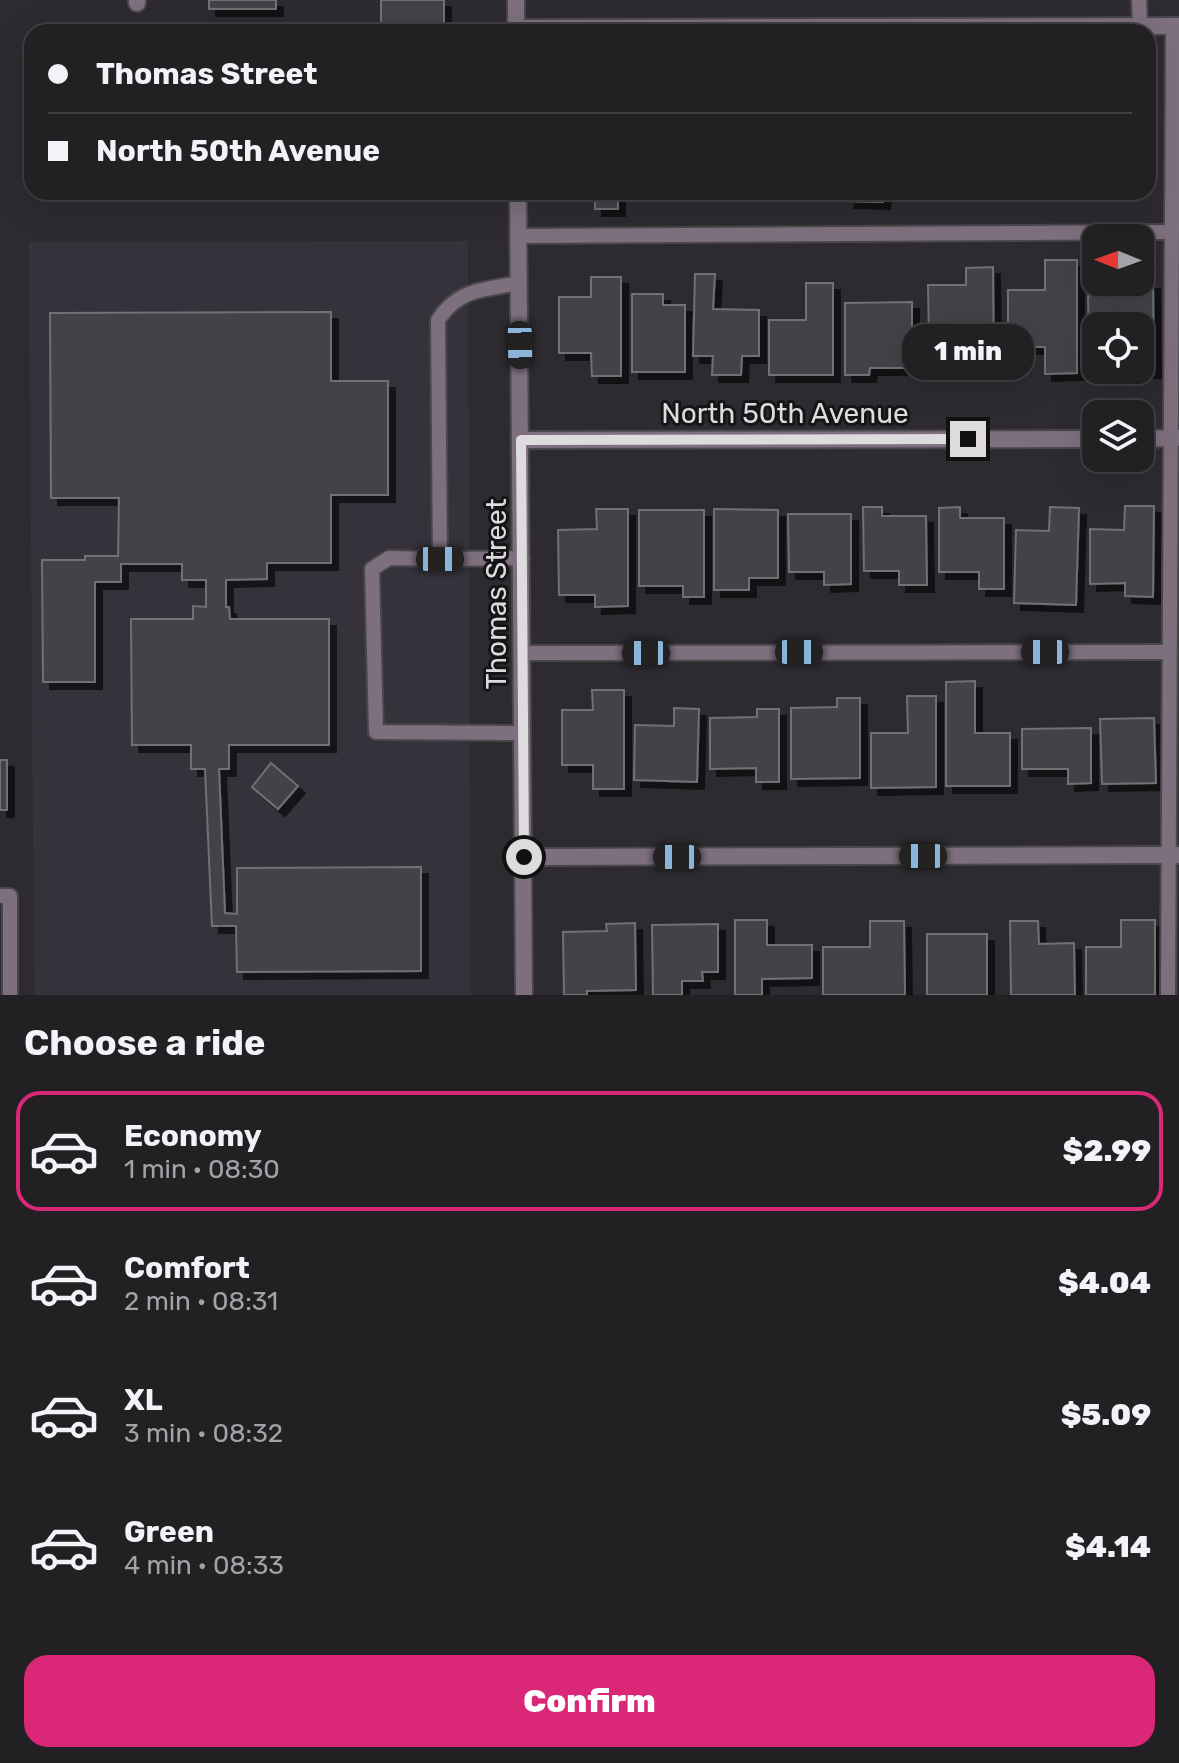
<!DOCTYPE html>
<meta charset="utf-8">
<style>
body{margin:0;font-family:Rubik,sans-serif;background:#2a282b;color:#f1f3f6;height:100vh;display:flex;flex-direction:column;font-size:30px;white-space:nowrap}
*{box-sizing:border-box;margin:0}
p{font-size:26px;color:#a2a3a6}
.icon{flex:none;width:44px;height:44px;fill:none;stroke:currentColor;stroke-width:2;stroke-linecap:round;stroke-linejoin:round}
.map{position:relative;height:995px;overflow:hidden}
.details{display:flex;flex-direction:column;background:#222023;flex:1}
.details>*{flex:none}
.hud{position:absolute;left:24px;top:24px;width:1132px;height:176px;border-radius:24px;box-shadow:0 8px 32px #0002,0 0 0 2px #3f3e41;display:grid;align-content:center;height:176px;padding:0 24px;background:#222023}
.needle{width:52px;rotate:271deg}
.fabs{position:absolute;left:1082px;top:224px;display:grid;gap:16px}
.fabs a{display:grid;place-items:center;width:72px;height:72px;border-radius:16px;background:#222023;box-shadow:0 8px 32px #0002,0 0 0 2px #3f3e41;font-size:40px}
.end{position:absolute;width:36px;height:36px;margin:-18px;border:10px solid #dddbde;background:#111;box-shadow:0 0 0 4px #111}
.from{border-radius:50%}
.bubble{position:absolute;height:56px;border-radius:24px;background:#222023;box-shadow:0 8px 32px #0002,0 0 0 2px #3f3e41;font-size:26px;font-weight:800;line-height:56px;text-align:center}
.car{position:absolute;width:24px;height:48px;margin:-24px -12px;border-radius:10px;box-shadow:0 0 6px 2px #0007;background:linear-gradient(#222 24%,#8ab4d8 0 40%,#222 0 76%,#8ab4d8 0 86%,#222 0)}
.hud b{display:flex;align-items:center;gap:28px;height:76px;font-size:30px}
.hud b+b{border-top:2px solid #3f3e41}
.hud i{width:20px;height:20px;background:#f1f3f6}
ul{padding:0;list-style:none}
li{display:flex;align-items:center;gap:24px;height:120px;margin:0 16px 12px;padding:0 8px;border:4px solid transparent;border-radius:24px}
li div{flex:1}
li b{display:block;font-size:30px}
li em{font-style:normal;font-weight:800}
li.active{border-color:#db2777}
li>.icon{width:72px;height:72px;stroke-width:1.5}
h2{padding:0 24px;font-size:36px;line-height:96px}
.button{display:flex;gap:16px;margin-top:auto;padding:16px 24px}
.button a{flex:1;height:92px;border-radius:24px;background:#db2777;color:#fff;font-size:32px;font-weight:800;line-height:92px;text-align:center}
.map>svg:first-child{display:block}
.built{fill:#36323c}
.building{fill:#424247;stroke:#706f75;stroke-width:2;filter:url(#shadow)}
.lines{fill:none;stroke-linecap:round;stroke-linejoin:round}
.service-casing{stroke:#49474b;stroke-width:18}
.minor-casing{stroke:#49474b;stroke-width:20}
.service{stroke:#7d6f7e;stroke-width:14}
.minor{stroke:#7d6f7e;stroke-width:16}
.route{stroke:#dddbde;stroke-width:10}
.labels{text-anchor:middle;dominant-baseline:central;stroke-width:6;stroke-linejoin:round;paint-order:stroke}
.street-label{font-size:28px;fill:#dddbde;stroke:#151416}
</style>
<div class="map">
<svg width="1179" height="995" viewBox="0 0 1179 995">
<defs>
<filter id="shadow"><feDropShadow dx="7" dy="7" stdDeviation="0" flood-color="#0009"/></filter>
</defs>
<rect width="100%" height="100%" fill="#2d2b2f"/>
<path class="built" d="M 468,241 L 471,995 L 34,995 L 29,242 Z"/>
<g class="building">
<rect x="209" y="0" width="67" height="9"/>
<rect x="381" y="0" width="63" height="32"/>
<rect x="595" y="192" width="23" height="17"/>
<path d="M 848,192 L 884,192 L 883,202 L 847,201 Z"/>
<path d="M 1045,260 L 1077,260 L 1077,373 L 1045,374 L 1045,347 L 1008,347 L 1008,290 L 1045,290 Z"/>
<path d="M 993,267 L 994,366 L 964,366 L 964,342 L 929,342 L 928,285 L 966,285 L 966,268 Z"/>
<path d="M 695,274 L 715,274 L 713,309 L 759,310 L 759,356 L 742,356 L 741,375 L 712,375 L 713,356 L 693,356 Z"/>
<path d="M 591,277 L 621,277 L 621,376 L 592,376 L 591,353 L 559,353 L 559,297 L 591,297 Z"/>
<path d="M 1125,282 L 1153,282 L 1154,371 L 1123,372 L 1140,370 L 1140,326 L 1096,326 L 1096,352 L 1089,353 L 1088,296 L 1126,295 Z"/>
<path d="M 806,283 L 833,283 L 833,375 L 769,375 L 769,320 L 806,320 Z"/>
<path d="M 632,294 L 663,294 L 663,305 L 685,305 L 685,372 L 632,372 Z"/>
<path d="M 912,302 L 912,368 L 870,368 L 869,375 L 845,375 L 845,303 Z"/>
<path d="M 331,312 L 331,381 L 388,381 L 388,495 L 331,495 L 331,563 L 267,563 L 267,579 L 226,580 L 226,607 L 229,607 L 230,619 L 329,619 L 329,745 L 229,745 L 229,769 L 219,769 L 225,913 L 237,914 L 237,868 L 421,867 L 421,971 L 237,972 L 236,926 L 212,926 L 205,769 L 191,769 L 191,745 L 132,745 L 131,619 L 193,619 L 193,606 L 206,607 L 206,580 L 182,580 L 182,564 L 121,564 L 121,582 L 95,582 L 95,682 L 43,682 L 42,560 L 85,560 L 85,556 L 118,556 L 119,498 L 51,498 L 50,313 Z"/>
<path d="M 1125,506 L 1154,506 L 1153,597 L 1125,596 L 1125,583 L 1090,584 L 1090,529 L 1124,530 Z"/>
<path d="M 863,507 L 882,507 L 882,516 L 926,516 L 927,585 L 899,585 L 899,571 L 864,571 Z"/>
<path d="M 960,507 L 960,518 L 1004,518 L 1004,589 L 979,589 L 979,572 L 939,572 L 939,508 Z"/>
<path d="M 1050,507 L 1079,508 L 1076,605 L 1014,603 L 1016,530 L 1049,531 Z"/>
<path d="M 596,509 L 628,509 L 628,606 L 595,607 L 595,595 L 559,595 L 558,530 L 597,529 Z"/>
<path d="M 714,509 L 778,510 L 778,578 L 749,578 L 749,590 L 714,590 Z"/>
<path d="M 639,510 L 704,510 L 704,597 L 683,597 L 683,586 L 639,586 Z"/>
<path d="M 788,514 L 851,514 L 851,584 L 824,585 L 824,572 L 789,572 Z"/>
<path d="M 975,681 L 975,733 L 1010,733 L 1010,786 L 946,786 L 946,682 Z"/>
<path d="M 592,690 L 624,690 L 624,789 L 593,789 L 593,765 L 562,765 L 562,710 L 593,710 Z"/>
<path d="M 907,696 L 936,696 L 936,787 L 871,788 L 871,733 L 908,733 Z"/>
<path d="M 837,698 L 860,698 L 860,778 L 791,779 L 791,708 L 837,707 Z"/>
<path d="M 674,708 L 699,709 L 697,782 L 634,780 L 635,725 L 674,726 Z"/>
<path d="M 757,709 L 779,709 L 779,782 L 756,782 L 756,768 L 710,769 L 710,718 L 757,717 Z"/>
<path d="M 1154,718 L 1156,783 L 1102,784 L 1100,719 Z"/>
<path d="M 1091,728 L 1091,783 L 1068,784 L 1068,769 L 1022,769 L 1022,729 Z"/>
<rect x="0" y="760" width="7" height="50"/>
<path d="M 271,763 L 298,786 L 278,809 L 252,787 Z"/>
<path d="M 735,920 L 767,920 L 767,945 L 812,945 L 812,978 L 762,979 L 762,995 L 735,995 Z"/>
<path d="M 1121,920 L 1155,920 L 1155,995 L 1086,995 L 1086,947 L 1121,947 Z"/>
<path d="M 870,921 L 904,921 L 905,995 L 823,995 L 823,947 L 870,947 Z"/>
<path d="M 1010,921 L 1038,921 L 1039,944 L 1074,943 L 1075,995 L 1011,995 Z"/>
<path d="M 635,923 L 636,990 L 587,991 L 587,995 L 564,995 L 563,932 L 607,931 L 606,924 Z"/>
<path d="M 718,924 L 718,972 L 702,972 L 703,981 L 682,981 L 682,995 L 653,995 L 652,925 Z"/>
<rect x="927" y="934" width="60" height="61"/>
</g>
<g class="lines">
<g class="service-casing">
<g id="service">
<path d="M 1139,0 L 1140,26"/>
<path d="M 519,236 L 1171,232"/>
<path d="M 519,283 C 485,290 459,288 438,320 L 440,559 L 522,558"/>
<path d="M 440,559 L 389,558 L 372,569 L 376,732 L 523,733"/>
<path d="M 523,653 L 1168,652"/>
<path d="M 0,896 L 10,896 L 10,995"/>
<path d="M 1168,995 L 1173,26"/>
</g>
</g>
<g class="minor-casing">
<g id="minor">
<path d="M 137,0 L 137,3"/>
<path d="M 516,0 L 516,32"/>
<path d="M 516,28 L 1179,26"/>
<path d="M 518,192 L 524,995"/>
<path d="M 1140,439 L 1179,438"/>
<path d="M 521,440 L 1096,439"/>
<path d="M 524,857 L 1179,855"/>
</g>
</g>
<use href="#service" class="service"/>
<use href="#minor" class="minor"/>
</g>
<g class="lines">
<path class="route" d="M 524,857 L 521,440 L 968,439"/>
</g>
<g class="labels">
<g class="street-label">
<text x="785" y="413">North 50th Avenue</text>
<text transform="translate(496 594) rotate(-90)">Thomas Street</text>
</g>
</g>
</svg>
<div class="fabs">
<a><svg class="needle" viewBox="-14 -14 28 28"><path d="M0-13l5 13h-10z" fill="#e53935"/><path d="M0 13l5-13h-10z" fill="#a2a3a6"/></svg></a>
<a><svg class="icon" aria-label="locate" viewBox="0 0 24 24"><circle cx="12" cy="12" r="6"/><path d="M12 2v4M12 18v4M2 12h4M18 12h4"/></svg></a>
<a><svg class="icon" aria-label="layers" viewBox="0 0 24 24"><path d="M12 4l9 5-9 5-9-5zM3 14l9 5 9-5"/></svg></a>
</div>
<i class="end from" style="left:524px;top:857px"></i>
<i class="end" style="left:968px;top:439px"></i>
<div class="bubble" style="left:902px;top:324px;width:132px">1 min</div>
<i class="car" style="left:520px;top:345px;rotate:179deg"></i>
<i class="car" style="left:440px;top:559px;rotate:90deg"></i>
<i class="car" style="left:799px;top:652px;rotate:90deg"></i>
<i class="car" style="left:1045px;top:652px;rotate:270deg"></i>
<i class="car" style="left:646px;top:653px;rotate:270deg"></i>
<i class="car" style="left:923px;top:856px;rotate:270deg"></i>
<i class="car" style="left:677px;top:857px;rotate:270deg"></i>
<div class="hud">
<b><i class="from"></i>Thomas Street</b>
<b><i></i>North 50th Avenue</b>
</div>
</div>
<section class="details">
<h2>Choose a ride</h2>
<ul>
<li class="active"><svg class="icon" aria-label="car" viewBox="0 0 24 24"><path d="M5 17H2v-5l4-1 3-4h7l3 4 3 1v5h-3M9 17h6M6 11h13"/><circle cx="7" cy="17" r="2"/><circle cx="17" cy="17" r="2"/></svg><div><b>Economy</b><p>1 min · 08:30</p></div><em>$2.99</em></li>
<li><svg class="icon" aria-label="car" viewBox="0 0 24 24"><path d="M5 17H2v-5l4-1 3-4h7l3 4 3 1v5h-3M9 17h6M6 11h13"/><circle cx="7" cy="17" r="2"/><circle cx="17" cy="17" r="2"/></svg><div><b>Comfort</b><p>2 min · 08:31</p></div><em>$4.04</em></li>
<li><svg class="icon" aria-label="car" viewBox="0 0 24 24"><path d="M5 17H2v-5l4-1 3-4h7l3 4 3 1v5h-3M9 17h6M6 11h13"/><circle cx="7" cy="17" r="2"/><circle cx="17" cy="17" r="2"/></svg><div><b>XL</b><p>3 min · 08:32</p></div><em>$5.09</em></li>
<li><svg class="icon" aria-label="car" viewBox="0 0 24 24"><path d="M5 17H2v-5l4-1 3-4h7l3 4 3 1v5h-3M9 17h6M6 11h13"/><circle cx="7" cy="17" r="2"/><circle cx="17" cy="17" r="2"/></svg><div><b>Green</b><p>4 min · 08:33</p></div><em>$4.14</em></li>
</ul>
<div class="button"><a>Confirm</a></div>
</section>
